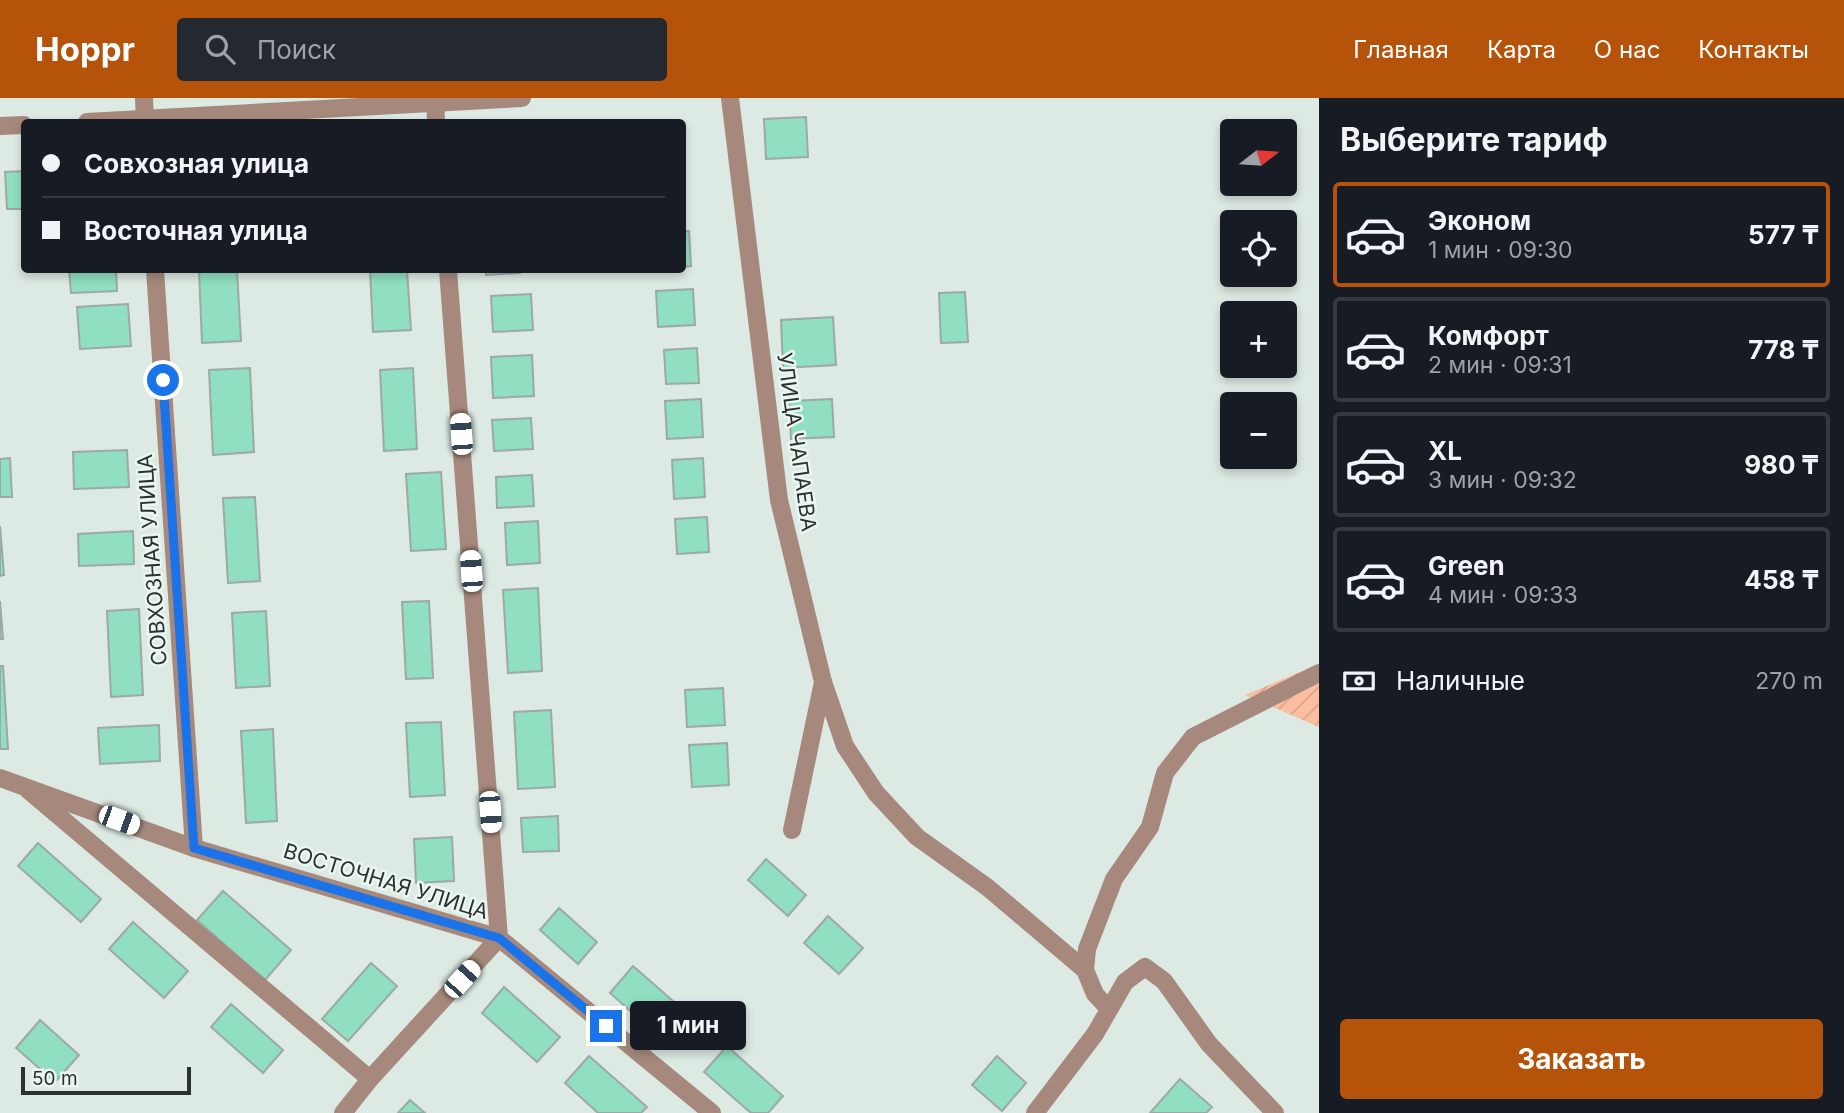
<!DOCTYPE html>
<html lang="ru">
<meta charset="utf-8">
<style>
body{margin:0;font-family:Inter,sans-serif;background:#242831;color:#f1f3f6;height:100vh;display:flex;flex-direction:column;font-size:26px;white-space:nowrap}
*{box-sizing:border-box;margin:0}
p{font-size:23px;color:#9ea1a6}
.icon{flex:none;width:38px;height:38px;fill:none;stroke:currentColor;stroke-width:2;stroke-linecap:round;stroke-linejoin:round}
.map{position:relative;flex:1;overflow:hidden}
.drawer{display:flex;flex-direction:column;background:#171b24;width:525px}
.drawer>*{flex:none}
.top-card{position:absolute;left:21px;top:21px;width:665px;height:154px;border-radius:7px;box-shadow:0 4px 10px #0003;display:grid;align-content:center;height:154px;padding:0 21px;background:#171b24}
.needle{width:46px;rotate:73deg}
.tools{position:absolute;left:1220px;top:21px;display:grid;gap:14px}
.tools a{display:grid;place-items:center;width:77px;height:77px;border-radius:7px;background:#171b24;box-shadow:0 4px 10px #0003;font-size:35px}
.scale{position:absolute;left:21px;bottom:18px;width:170px;box-sizing:border-box;padding-left:7px;border:4px solid #2c302e;border-top:0;font-size:19px;line-height:24px;white-space:nowrap;color:#2c302e;-webkit-text-stroke:5px #eaf6f1;paint-order:stroke}
.end{position:absolute;width:32px;height:32px;margin:-16px;border:9px solid #1a73e8;background:#fff;box-shadow:0 0 0 4px #fff}
.from{border-radius:50%}
.bubble{position:absolute;height:49px;border-radius:7px;background:#171b24;box-shadow:0 4px 10px #0003;font-size:23px;font-weight:700;line-height:49px;text-align:center}
.car{position:absolute;width:21px;height:42px;margin:-21px -10px;border-radius:9px;box-shadow:0 0 5px 2px #0007;background:linear-gradient(#fff 24%,#345 0 40%,#fff 0 76%,#345 0 86%,#fff 0)}
.top-card b{display:flex;align-items:center;gap:24px;height:66px;font-size:26px}
.top-card b+b{border-top:2px solid #363941}
.top-card i{width:18px;height:18px;background:#f1f3f6}
ul{padding:0;list-style:none}
li{display:flex;align-items:center;gap:21px;height:105px;margin:0 14px 10px;padding:0 7px;border:4px solid #363941;border-radius:7px}
li div{flex:1}
li b{display:block;font-size:26px}
li em{font-style:normal;font-weight:700}
li.selected{border-color:#b45309}
li>.icon{width:63px;height:63px;stroke-width:1.5}
h2{padding:0 21px;font-size:32px;line-height:84px}
.pay{display:flex;align-items:center;gap:18px;height:77px;padding:0 21px;font-size:26px}
.pay p{margin-inline-start:auto}
.button{display:flex;gap:14px;margin-top:auto;padding:14px 21px}
.button a{flex:1;height:80px;border-radius:7px;background:#b45309;color:#fff;font-size:28px;font-weight:700;line-height:80px;text-align:center}
header{display:flex;align-items:center;gap:42px;box-sizing:border-box;height:98px;padding:0 35px;background:#b45309;color:#fff}
header strong{font-size:33px}
nav{display:flex;gap:38px;margin-inline-start:auto;font-size:24px}
.search{width:490px;height:63px;background:#242831;display:flex;align-items:center;gap:18px;box-sizing:border-box;padding:0 24px;border-radius:7px;color:#9ea1a6;font-size:26px}
main{display:flex;flex:1;min-height:0}
.map>svg:first-child{display:block}
.garden{fill:url(#garden-furrows)}
.building{fill:#8fdfc0;stroke:#9da9a4;stroke-width:2}
.lines{fill:none;stroke-linecap:round;stroke-linejoin:round}
.minor{stroke:#a6897c;stroke-width:18}
.route{stroke:#1a73e8;stroke-width:9}
.labels{text-anchor:middle;dominant-baseline:central;stroke-width:5;stroke-linejoin:round;paint-order:stroke}
.street-label{font-size:21px;fill:#2c302e;stroke:#eaf6f1}
</style>
<header>
<strong>Hoppr</strong>
<div class="search"><svg class="icon" aria-label="search" viewBox="0 0 24 24"><circle cx="10" cy="10" r="6"/><path d="M15 15l6 6"/></svg>Поиск</div>
<nav><a>Главная</a><a>Карта</a><a>О нас</a><a>Контакты</a></nav>
</header>
<main>
<div class="map">
<svg width="1319" height="1015" viewBox="0 0 1319 1015">
<defs>
<pattern id="garden-furrows" width="10" height="10" patternUnits="userSpaceOnUse" patternTransform="scale(1.75)"><rect width="10" height="10" fill="#fcbea0"/><path d="M-1 1l2-2M0 10L10 0M9 11l2-2" fill="none" stroke="#d8a48a"/></pattern>
</defs>
<rect width="100%" height="100%" fill="#dde9e3"/>
<path class="garden" d="M 1319,566 L 1319,629 L 1245,597 Z"/>
<g class="building">
<path d="M 806,19 L 808,59 L 766,61 L 764,21 Z"/>
<path d="M 24,73 L 24,111 L 7,111 L 5,74 Z"/>
<path d="M 689,133 L 691,168 L 682,169 L 682,134 Z"/>
<path d="M 69,172 L 116,172 L 117,193 L 71,195 Z"/>
<path d="M 199,172 L 237,172 L 241,243 L 202,245 Z"/>
<path d="M 370,172 L 407,172 L 411,232 L 373,234 Z"/>
<path d="M 486,172 L 520,172 L 520,175 L 486,177 Z"/>
<path d="M 693,191 L 695,227 L 658,229 L 656,193 Z"/>
<path d="M 965,194 L 968,244 L 941,245 L 939,195 Z"/>
<path d="M 531,196 L 533,232 L 493,234 L 491,198 Z"/>
<path d="M 128,206 L 131,248 L 80,251 L 77,209 Z"/>
<path d="M 833,219 L 836,267 L 783,270 L 781,222 Z"/>
<path d="M 697,250 L 699,285 L 666,286 L 664,252 Z"/>
<path d="M 532,257 L 534,298 L 493,300 L 491,259 Z"/>
<path d="M 250,270 L 254,354 L 213,357 L 209,272 Z"/>
<path d="M 413,270 L 417,351 L 384,353 L 380,272 Z"/>
<path d="M 701,301 L 703,339 L 667,341 L 665,303 Z"/>
<path d="M 832,301 L 834,339 L 791,341 L 789,303 Z"/>
<path d="M 531,320 L 533,351 L 494,353 L 492,322 Z"/>
<path d="M 127,352 L 129,389 L 74,391 L 73,354 Z"/>
<path d="M 10,360 L 12,399 L 0,399 L 0,361 Z"/>
<path d="M 703,360 L 705,399 L 674,401 L 672,362 Z"/>
<path d="M 441,374 L 446,451 L 411,453 L 406,376 Z"/>
<path d="M 532,377 L 534,408 L 497,410 L 496,379 Z"/>
<path d="M 255,399 L 260,483 L 228,485 L 223,400 Z"/>
<path d="M 707,419 L 709,454 L 677,456 L 675,421 Z"/>
<path d="M 538,423 L 540,465 L 507,467 L 505,425 Z"/>
<path d="M 0,428 L 4,477 L 0,478 Z"/>
<path d="M 133,433 L 134,466 L 79,468 L 78,436 Z"/>
<path d="M 538,490 L 542,573 L 508,575 L 503,492 Z"/>
<path d="M 0,503 L 3,541 L 0,541 Z"/>
<path d="M 429,503 L 433,580 L 406,581 L 402,504 Z"/>
<path d="M 139,511 L 143,597 L 111,599 L 107,513 Z"/>
<path d="M 266,513 L 270,588 L 236,590 L 232,515 Z"/>
<path d="M 0,568 L 3,568 L 8,651 L 0,651 Z"/>
<path d="M 723,590 L 725,627 L 687,629 L 685,592 Z"/>
<path d="M 551,612 L 555,689 L 518,691 L 514,614 Z"/>
<path d="M 441,624 L 445,697 L 410,699 L 406,625 Z"/>
<path d="M 159,627 L 160,663 L 100,666 L 98,630 Z"/>
<path d="M 273,631 L 277,723 L 246,725 L 241,633 Z"/>
<path d="M 727,645 L 729,687 L 692,689 L 689,647 Z"/>
<path d="M 558,718 L 559,753 L 523,754 L 521,720 Z"/>
<path d="M 452,739 L 454,783 L 416,785 L 414,741 Z"/>
<path d="M 38,745 L 101,801 L 81,824 L 18,768 Z"/>
<path d="M 766,761 L 806,797 L 788,818 L 748,782 Z"/>
<path d="M 223,793 L 291,852 L 265,882 L 197,822 Z"/>
<path d="M 559,810 L 597,844 L 578,866 L 540,832 Z"/>
<path d="M 828,818 L 863,850 L 839,876 L 804,845 Z"/>
<path d="M 133,824 L 188,873 L 164,900 L 109,851 Z"/>
<path d="M 371,865 L 397,888 L 348,943 L 322,921 Z"/>
<path d="M 633,868 L 689,917 L 665,944 L 610,895 Z"/>
<path d="M 504,889 L 560,939 L 537,964 L 482,915 Z"/>
<path d="M 231,906 L 283,952 L 263,975 L 211,929 Z"/>
<path d="M 40,922 L 79,957 L 55,984 L 16,950 Z"/>
<path d="M 727,948 L 783,998 L 768,1015 L 751,1015 L 704,974 Z"/>
<path d="M 589,958 L 647,1009 L 641,1015 L 598,1015 L 565,985 Z"/>
<path d="M 997,958 L 1026,985 L 1002,1013 L 972,987 Z"/>
<path d="M 1180,981 L 1212,1009 L 1206,1015 L 1150,1015 Z"/>
<path d="M 410,1002 L 425,1015 L 398,1015 Z"/>
</g>
<g class="lines">
<g class="minor">
<path d="M 144,0 L 145,24"/>
<path d="M 435,0 L 436,24"/>
<path d="M 730,0 L 779,402 L 823,584 L 792,732"/>
<path d="M 87,24 L 522,0"/>
<path d="M 0,28 L 24,27"/>
<path d="M 155,172 L 194,750"/>
<path d="M 823,584 L 845,648 L 876,695 L 917,739 L 987,789 L 1085,872"/>
<path d="M 0,680 L 194,750 L 499,840 L 712,1015"/>
<path d="M 28,692 L 370,981"/>
<path d="M 1108,910 L 1095,896 L 1085,872 L 1087,851 L 1114,781 L 1150,729 L 1165,675 L 1193,639 L 1319,575"/>
<path d="M 343,1015 L 370,981 L 499,840 L 448,172"/>
<path d="M 1035,1015 L 1095,936 L 1125,884 L 1145,869 L 1164,883 L 1209,946 L 1275,1015"/>
</g>
</g>
<g class="lines">
<path class="route" d="M 163,282 L 194,750 L 499,840 L 606,928"/>
</g>
<g class="labels">
<g class="street-label">
<text transform="translate(797 344) rotate(82)">УЛИЦА ЧАПАЕВА</text>
<text transform="translate(152 462) rotate(-94)">СОВХОЗНАЯ УЛИЦА</text>
<text transform="translate(386 783) rotate(17)">ВОСТОЧНАЯ УЛИЦА</text>
</g>
</g>
</svg>
<div class="tools">
<a><svg class="needle" viewBox="-14 -14 28 28"><path d="M0-13l5 13h-10z" fill="#e53935"/><path d="M0 13l5-13h-10z" fill="#9ea1a6"/></svg></a>
<a><svg class="icon" aria-label="locate" viewBox="0 0 24 24"><circle cx="12" cy="12" r="6"/><path d="M12 2v4M12 18v4M2 12h4M18 12h4"/></svg></a>
<a>+</a>
<a>−</a>
</div>
<div class="scale">50 m</div>
<i class="end from" style="left:163px;top:282px"></i>
<i class="end" style="left:606px;top:928px"></i>
<div class="bubble" style="left:630px;top:903px;width:116px">1 мин</div>
<i class="car" style="left:461px;top:336px;rotate:356deg"></i>
<i class="car" style="left:471px;top:473px;rotate:356deg"></i>
<i class="car" style="left:490px;top:714px;rotate:176deg"></i>
<i class="car" style="left:119px;top:722px;rotate:110deg"></i>
<i class="car" style="left:462px;top:881px;rotate:42deg"></i>
<div class="top-card">
<b><i class="from"></i>Совхозная улица</b>
<b><i></i>Восточная улица</b>
</div>
</div>
<section class="drawer">
<h2>Выберите тариф</h2>
<ul>
<li class="selected"><svg class="icon" aria-label="car" viewBox="0 0 24 24"><path d="M5 17H2v-5l4-1 3-4h7l3 4 3 1v5h-3M9 17h6M6 11h13"/><circle cx="7" cy="17" r="2"/><circle cx="17" cy="17" r="2"/></svg><div><b>Эконом</b><p>1 мин · 09:30</p></div><em>577 ₸</em></li>
<li><svg class="icon" aria-label="car" viewBox="0 0 24 24"><path d="M5 17H2v-5l4-1 3-4h7l3 4 3 1v5h-3M9 17h6M6 11h13"/><circle cx="7" cy="17" r="2"/><circle cx="17" cy="17" r="2"/></svg><div><b>Комфорт</b><p>2 мин · 09:31</p></div><em>778 ₸</em></li>
<li><svg class="icon" aria-label="car" viewBox="0 0 24 24"><path d="M5 17H2v-5l4-1 3-4h7l3 4 3 1v5h-3M9 17h6M6 11h13"/><circle cx="7" cy="17" r="2"/><circle cx="17" cy="17" r="2"/></svg><div><b>XL</b><p>3 мин · 09:32</p></div><em>980 ₸</em></li>
<li><svg class="icon" aria-label="car" viewBox="0 0 24 24"><path d="M5 17H2v-5l4-1 3-4h7l3 4 3 1v5h-3M9 17h6M6 11h13"/><circle cx="7" cy="17" r="2"/><circle cx="17" cy="17" r="2"/></svg><div><b>Green</b><p>4 мин · 09:33</p></div><em>458 ₸</em></li>
</ul>
<div class="pay"><svg class="icon" aria-label="cash" viewBox="0 0 24 24"><path d="M3 7h18v10H3z"/><circle cx="12" cy="12" r="2"/></svg>Наличные<p>270 m</p></div>
<div class="button"><a>Заказать</a></div>
</section>
</main>
